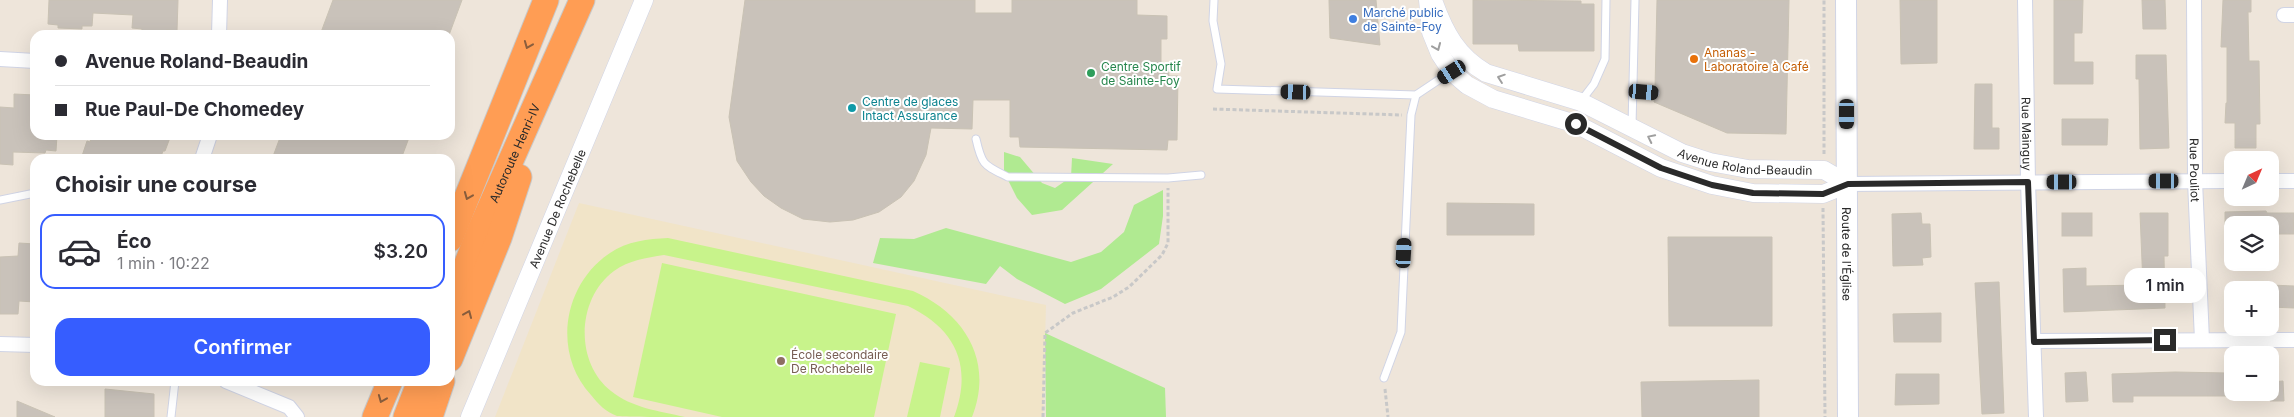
<!DOCTYPE html>
<html lang="fr">
<meta charset="utf-8">
<style>
body{margin:0;font-family:Inter,sans-serif;background:#f7f7f7;color:#2b2b33;height:100vh;display:flex;flex-direction:column;font-size:19px;white-space:nowrap}
*{box-sizing:border-box;margin:0}
p{font-size:16px;color:#7c7c81}
.icon{flex:none;width:28px;height:28px;fill:none;stroke:currentColor;stroke-width:2;stroke-linecap:round;stroke-linejoin:round}
.map{position:relative;flex:1;overflow:hidden}
.drawer{position:absolute;left:30px;top:154px;width:425px;height:232px;display:flex;flex-direction:column;background:#fff;border-radius:15px;box-shadow:0 5px 20px #0002}
.drawer>*{flex:none}
.banner{position:absolute;left:30px;top:30px;width:425px;height:110px;border-radius:15px;box-shadow:0 5px 20px #0002;display:grid;align-content:center;height:110px;padding:0 25px;background:#fff}
.needle{width:32px;rotate:44deg}
.controls{position:absolute;left:2224px;top:151px;display:grid;gap:10px}
.controls a{display:grid;place-items:center;width:55px;height:55px;border-radius:10px;background:#fff;box-shadow:0 5px 20px #0002;font-size:25px}
.end{position:absolute;width:22px;height:22px;margin:-11px;border:6px solid #2a2a2a;background:#fff;box-shadow:0 0 0 2px #fff}
.from{border-radius:50%}
.bubble{position:absolute;height:35px;border-radius:15px;background:#fff;box-shadow:0 5px 20px #0002;font-size:16px;font-weight:600;line-height:35px;text-align:center}
.car{position:absolute;width:15px;height:30px;margin:-15px -8px;border-radius:6px;box-shadow:0 0 4px 1px #0007;background:linear-gradient(#222 24%,#8ab4d8 0 40%,#222 0 76%,#8ab4d8 0 86%,#222 0)}
.banner b{display:flex;align-items:center;gap:18px;height:48px;font-size:19px}
.banner b+b{border-top:1px solid #e1e1e2}
.banner i{width:12px;height:12px;background:#2b2b33}
ul{padding:0;list-style:none}
li{display:flex;align-items:center;gap:15px;height:75px;margin:0 10px 8px;padding:0 15px;border:2px solid #e1e1e2;border-radius:15px}
li div{flex:1}
li b{display:block;font-size:19px}
li em{font-style:normal;font-weight:600}
li.current{border-color:#365dff}
li>.icon{width:45px;height:45px;stroke-width:1.5}
h2{padding:0 25px;font-size:22px;line-height:60px}
.action{display:flex;gap:10px;margin-top:auto;padding:10px 25px}
.action a{flex:1;height:58px;border-radius:15px;background:#365dff;color:#fff;font-size:20px;font-weight:600;line-height:58px;text-align:center}
.map>svg:first-child{display:block}
.education{fill:#f1e4c8}
.green{fill:#b0ea91}
.pitch{fill:#c8f38b}
.building{fill:#c9c2ba;stroke:#c9c2b4}
.lines{fill:none;stroke-linecap:round;stroke-linejoin:round}
.service-casing{stroke:#d0d4e5;stroke-width:9}
.minor-casing{stroke:#d0d4e5;stroke-width:16}
.tertiary-casing{stroke:#d0d4e5;stroke-width:19}
.secondary-casing{stroke:#d0d4e5;stroke-width:22}
.motorway-casing{stroke:#c8c8c8;stroke-width:27}
.path{stroke:#c8c8c8;stroke-width:3;stroke-dasharray:4 2.5;stroke-linecap:butt}
.service{stroke:#fff;stroke-width:7}
.minor{stroke:#fff;stroke-width:14}
.tertiary{stroke:#fff;stroke-width:18}
.secondary{stroke:#fff;stroke-width:20}
.motorway{stroke:#ff9d54;stroke-width:25}
.oneway{stroke:#8a5e3d}
.oneway2{stroke:#9f9f9f}
.route{stroke:#2a2a2a;stroke-width:6}
.shop-dot{fill:#3f7fe0;stroke:#fff;stroke-width:2}
.food-dot{fill:#e8710a;stroke:#fff;stroke-width:2}
.leisure-dot{fill:#2e9e5b;stroke:#fff;stroke-width:2}
.culture-dot{fill:#0f9aa8;stroke:#fff;stroke-width:2}
.education-dot{fill:#8d6e63;stroke:#fff;stroke-width:2}
.labels{text-anchor:middle;dominant-baseline:central;stroke-width:4;stroke-linejoin:round;paint-order:stroke}
.shop-label{font-size:12px;fill:#366cbe;stroke:#fff;text-anchor:start}
.food-label{font-size:12px;fill:#c56008;stroke:#fff;text-anchor:start}
.leisure-label{font-size:12px;fill:#27864d;stroke:#fff;text-anchor:start}
.culture-label{font-size:12px;fill:#0d838f;stroke:#fff;text-anchor:start}
.street-label{font-size:12px;fill:#2a2a2a;stroke:#fff}
.education-label{font-size:12px;fill:#785e54;stroke:#fff;text-anchor:start}
</style>
<div class="map">
<svg width="2294" height="417" viewBox="0 0 2294 417">
<rect width="100%" height="100%" fill="#eee5da"/>
<path class="education" d="M 579,203 L 1046,305 L 1043,417 L 495,417 Z"/>
<g class="green">
<path d="M 1004,152 L 1020,157 L 1042,183 L 1055,188 L 1071,177 L 1072,158 L 1113,164 L 1062,210 L 1032,215 L 1017,198 L 1004,172 Z"/>
<path d="M 1163,190 L 1163,216 L 1159,244 L 1101,289 L 1065,304 L 1017,279 L 1000,266 L 986,284 L 873,263 L 880,238 L 914,239 L 946,228 L 1071,262 L 1101,252 L 1124,232 L 1134,205 Z"/>
<path d="M 1045,333 L 1165,388 L 1166,417 L 1046,417 Z"/>
</g>
<g class="pitch">
<path d="M 668,238 L 913,291 C 965,314 994,361 972,417 L 954,417 C 973,366 956,329 908,306 L 664,255 C 646,258 629,260 614,271 C 577,298 574,362 611,391 C 632,408 659,411 685,417 C 672,417 627,417 617,416 C 606,412 598,404 591,395 C 552,353 563,284 610,253 C 627,241 648,239 668,238 Z"/>
<path d="M 662,263 L 896,314 L 874,417 L 722,417 L 633,397 Z"/>
<path d="M 920,362 L 950,368 L 940,417 L 907,417 Z"/>
</g>
<g class="building">
<path d="M 49,0 L 178,0 L 177,31 L 166,30 L 166,34 L 142,32 L 142,29 L 132,28 L 133,15 L 93,13 L 92,26 L 82,26 L 82,29 L 58,28 L 58,25 L 48,24 Z"/>
<path d="M 333,0 L 462,0 L 449,35 L 320,35 Z"/>
<path d="M 745,0 L 975,0 L 975,13 L 1012,13 L 1012,0 L 1137,0 L 1137,15 L 1167,16 L 1167,39 L 1161,39 L 1161,66 L 1168,66 L 1169,76 L 1178,76 L 1177,140 L 1168,140 L 1167,150 L 1020,147 L 1019,137 L 1010,137 L 1010,100 L 973,100 L 972,129 L 931,128 L 926,155 L 914,181 L 901,197 L 879,212 L 853,220 L 830,222 L 803,219 L 781,208 L 764,196 L 751,182 L 737,161 L 729,117 Z"/>
<path d="M 1329,0 L 1376,0 L 1380,45 L 1330,38 Z"/>
<path d="M 1473,0 L 1581,1 L 1581,4 L 1594,4 L 1594,51 L 1519,51 L 1518,44 L 1473,44 Z"/>
<path d="M 1657,0 L 1789,0 L 1786,134 L 1727,133 L 1654,102 L 1654,98 L 1659,96 L 1660,93 L 1655,88 Z"/>
<path d="M 1900,0 L 1937,0 L 1937,63 L 1901,64 Z"/>
<path d="M 2054,0 L 2083,0 L 2082,33 L 2074,33 L 2074,62 L 2093,62 L 2093,84 L 2054,84 Z"/>
<path d="M 2142,0 L 2165,0 L 2166,29 L 2143,29 Z"/>
<path d="M 2223,0 L 2251,0 L 2251,12 L 2248,12 L 2249,61 L 2259,61 L 2260,124 L 2256,124 L 2256,148 L 2235,148 L 2235,123 L 2225,123 L 2226,103 L 2227,103 L 2227,47 L 2221,47 Z"/>
<path d="M 2136,55 L 2166,55 L 2169,148 L 2140,149 L 2139,79 L 2136,79 Z"/>
<path d="M 1975,84 L 1992,84 L 1992,128 L 1999,128 L 1999,149 L 1974,149 Z"/>
<path d="M 14,94 L 35,95 L 35,135 L 57,135 L 56,151 L 46,150 L 45,153 L 13,152 L 13,165 L 0,164 L 0,107 L 14,108 Z"/>
<path d="M 2062,119 L 2108,119 L 2107,145 L 2062,145 Z"/>
<path d="M 92,135 L 109,139 L 111,135 L 171,135 L 165,151 L 163,151 L 160,159 L 143,154 L 141,159 L 81,159 L 87,141 L 90,142 Z"/>
<path d="M 281,135 L 410,135 L 401,159 L 272,159 Z"/>
<path d="M 1447,203 L 1534,204 L 1534,235 L 1447,235 Z"/>
<path d="M 2266,211 L 2267,213 L 2294,213 L 2294,234 L 2270,234 L 2270,225 L 2225,225 L 2225,212 Z"/>
<path d="M 1921,213 L 1922,224 L 1930,224 L 1931,257 L 1922,258 L 1923,265 L 1893,266 L 1892,214 Z"/>
<rect x="2062" y="213" width="30" height="23"/>
<path d="M 2140,213 L 2168,213 L 2168,256 L 2164,256 L 2165,308 L 2064,312 L 2063,269 L 2086,268 L 2086,286 L 2143,285 Z"/>
<path d="M 1668,237 L 1772,237 L 1772,326 L 1669,326 Z"/>
<path d="M 19,243 L 35,244 L 35,302 L 19,301 L 18,314 L 0,314 L 0,257 L 18,256 Z"/>
<path d="M 1999,282 L 2004,413 L 1982,414 L 1975,283 Z"/>
<path d="M 2270,285 L 2294,286 L 2294,308 L 2270,307 Z"/>
<path d="M 1941,313 L 1941,342 L 1894,342 L 1893,314 Z"/>
<path d="M 2086,372 L 2088,401 L 2066,402 L 2065,373 Z"/>
<path d="M 2175,372 L 2227,373 L 2228,396 L 2133,396 L 2133,402 L 2113,402 L 2112,374 Z"/>
<path d="M 1896,374 L 1939,374 L 1939,404 L 1895,405 Z"/>
<path d="M 1759,380 L 1759,417 L 1642,417 L 1641,382 Z"/>
<path d="M 2283,381 L 2284,401 L 2270,401 L 2270,382 Z"/>
<path d="M 105,389 L 154,394 L 154,417 L 105,417 Z"/>
<path d="M 17,401 L 55,417 L 17,417 Z"/>
</g>
<g class="lines">
<g class="service-casing">
<g id="service">
<path d="M 1214,0 L 1213,21 L 1221,64 L 1217,89 L 1416,95 L 1467,61"/>
<path d="M 1633,91 L 1655,93"/>
<path d="M 1581,101 L 1594,84 L 1605,59 L 1606,0"/>
<path d="M 1632,126 L 1635,0"/>
<path d="M 976,139 C 982,166 984,165 1008,177 L 1168,178 L 1201,175"/>
<path d="M 0,200 L 35,193"/>
<path d="M 1384,378 L 1401,332 L 1411,115 L 1416,95"/>
<path d="M 171,417 L 175,381"/>
</g>
</g>
<g class="minor-casing">
<g id="minor">
<path id="s1" d="M 2025,0 L 2028,182 L 2036,417"/>
<path id="s2" d="M 2194,0 L 2195,181 L 2202,340"/>
<path d="M 2284,15 L 2294,15"/>
<path d="M 219,35 L 220,0"/>
<path d="M 0,59 L 35,61"/>
<path d="M 202,159 L 210,135"/>
<path d="M 2270,181 L 2294,181"/>
<path d="M 1848,184 L 2232,181"/>
<path d="M 2034,341 L 2294,340"/>
<path d="M 0,344 L 35,345"/>
<path d="M 226,381 L 289,407 L 297,417"/>
</g>
</g>
<g class="tertiary-casing">
<g id="tertiary">
<path d="M 1428,0 L 1431,32 L 1440,54 L 1452,72 L 1467,85 L 1493,99 L 1576,124 L 1661,168 L 1712,185 L 1753,193 L 1823,194 L 1848,184"/>
<path id="s3" d="M 1434,3 C 1445,33 1457,56 1486,73 L 1581,102 L 1682,153 L 1710,162 L 1748,169 L 1824,170 L 1848,184"/>
<path id="s4" d="M 470,417 L 644,0"/>
</g>
</g>
<g class="secondary-casing">
<g id="secondary">
<path id="s5" d="M 1846,0 L 1848,417"/>
</g>
</g>
<g class="motorway-casing">
<g id="motorway">
<path d="M 450,239 L 546,0"/>
<path id="s6" d="M 450,306 L 480,230 L 582,0"/>
<path d="M 450,359 L 499,238 L 519,177"/>
<path d="M 375,417 L 390,381"/>
<path d="M 406,417 L 420,381"/>
<path d="M 430,417 L 442,381"/>
</g>
</g>
<g class="path">
<path d="M 1213,109 L 1402,115"/>
<path d="M 1824,154 L 1824,0"/>
<path d="M 1823,208 L 1825,417"/>
<path d="M 1385,389 L 1388,417"/>
<path d="M 1043,417 L 1045,333 L 1073,313 L 1113,297 L 1129,287 L 1162,255 L 1168,243 L 1168,188"/>
</g>
<use href="#service" class="service"/>
<use href="#minor" class="minor"/>
<use href="#tertiary" class="tertiary"/>
<use href="#secondary" class="secondary"/>
<use href="#motorway" class="motorway"/>
</g>
<defs><path id="oneway-chevron" d="M-2-3.5L2.5 0L-2 3.5" fill="none" stroke-width="1.6" stroke-linecap="round" stroke-linejoin="round" transform="scale(1.25)"/></defs>
<g class="oneway">
<use href="#oneway-chevron" transform="translate(528 45) rotate(112)"/>
<use href="#oneway-chevron" transform="translate(468 196) rotate(112)"/>
<use href="#oneway-chevron" transform="translate(468 314) rotate(-67)"/>
<use href="#oneway-chevron" transform="translate(382 399) rotate(112)"/>
</g>
<g class="oneway2">
<use href="#oneway-chevron" transform="translate(1437 47) rotate(67)"/>
<use href="#oneway-chevron" transform="translate(1501 78) rotate(-161)"/>
<use href="#oneway-chevron" transform="translate(1651 138) rotate(-154)"/>
</g>
<g class="lines">
<path class="route" d="M 1576,124 L 1661,168 L 1712,185 L 1753,193 L 1823,194 L 1848,184 L 2028,182 L 2034,342 L 2165,340"/>
</g>
<circle class="shop-dot" cx="1353" cy="19" r="5"/>
<circle class="food-dot" cx="1694" cy="59" r="5"/>
<circle class="leisure-dot" cx="1091" cy="73" r="5"/>
<circle class="culture-dot" cx="852" cy="108" r="5"/>
<circle class="education-dot" cx="781" cy="361" r="5"/>
<g class="labels">
<g class="shop-label">
<text x="1363" y="12">Marché public<tspan x="1363" dy="14">de Sainte-Foy</tspan></text>
</g>
<g class="food-label">
<text x="1704" y="52">Ananas -<tspan x="1704" dy="14">Laboratoire à Café</tspan></text>
</g>
<g class="leisure-label">
<text x="1101" y="66">Centre Sportif<tspan x="1101" dy="14">de Sainte-Foy</tspan></text>
</g>
<g class="culture-label">
<text x="862" y="101">Centre de glaces<tspan x="862" dy="14">Intact Assurance</tspan></text>
</g>
<g class="street-label">
<text stroke="none"><textPath href="#s1" startOffset="134">Rue Mainguy</textPath></text>
<text stroke="none"><textPath href="#s6" startOffset="166">Autoroute Henri-IV</textPath></text>
<text stroke="none"><textPath href="#s3" startOffset="366">Avenue Roland-Beaudin</textPath></text>
<text stroke="none"><textPath href="#s2" startOffset="170">Rue Pouliot</textPath></text>
<text stroke="none"><textPath href="#s4" startOffset="226">Avenue De Rochebelle</textPath></text>
<text stroke="none"><textPath href="#s5" startOffset="254">Route de l'Église</textPath></text>
</g>
<g class="education-label">
<text x="791" y="354">École secondaire<tspan x="791" dy="14">De Rochebelle</tspan></text>
</g>
</g>
</svg>
<div class="controls">
<a><svg class="needle" viewBox="-14 -14 28 28"><path d="M0-13l5 13h-10z" fill="#e53935"/><path d="M0 13l5-13h-10z" fill="#7c7c81"/></svg></a>
<a><svg class="icon" aria-label="layers" viewBox="0 0 24 24"><path d="M12 4l9 5-9 5-9-5zM3 14l9 5 9-5"/></svg></a>
<a>+</a>
<a>−</a>
</div>
<i class="end from" style="left:1576px;top:124px"></i>
<i class="end" style="left:2165px;top:340px"></i>
<div class="bubble" style="left:2124px;top:268px;width:82px">1 min</div>
<i class="car" style="left:1452px;top:72px;rotate:238deg"></i>
<i class="car" style="left:1296px;top:92px;rotate:272deg"></i>
<i class="car" style="left:1644px;top:92px;rotate:95deg"></i>
<i class="car" style="left:1847px;top:114px;rotate:180deg"></i>
<i class="car" style="left:2164px;top:181px;rotate:270deg"></i>
<i class="car" style="left:2062px;top:182px;rotate:270deg"></i>
<i class="car" style="left:1404px;top:253px;rotate:3deg"></i>
<div class="banner">
<b><i class="from"></i>Avenue Roland-Beaudin</b>
<b><i></i>Rue Paul-De Chomedey</b>
</div>
<section class="drawer">
<h2>Choisir une course</h2>
<ul>
<li class="current"><svg class="icon" aria-label="car" viewBox="0 0 24 24"><path d="M5 17H2v-5l4-1 3-4h7l3 4 3 1v5h-3M9 17h6M6 11h13"/><circle cx="7" cy="17" r="2"/><circle cx="17" cy="17" r="2"/></svg><div><b>Éco</b><p>1 min · 10:22</p></div><em>$3.20</em></li>
</ul>
<div class="action"><a>Confirmer</a></div>
</section>
</div>
